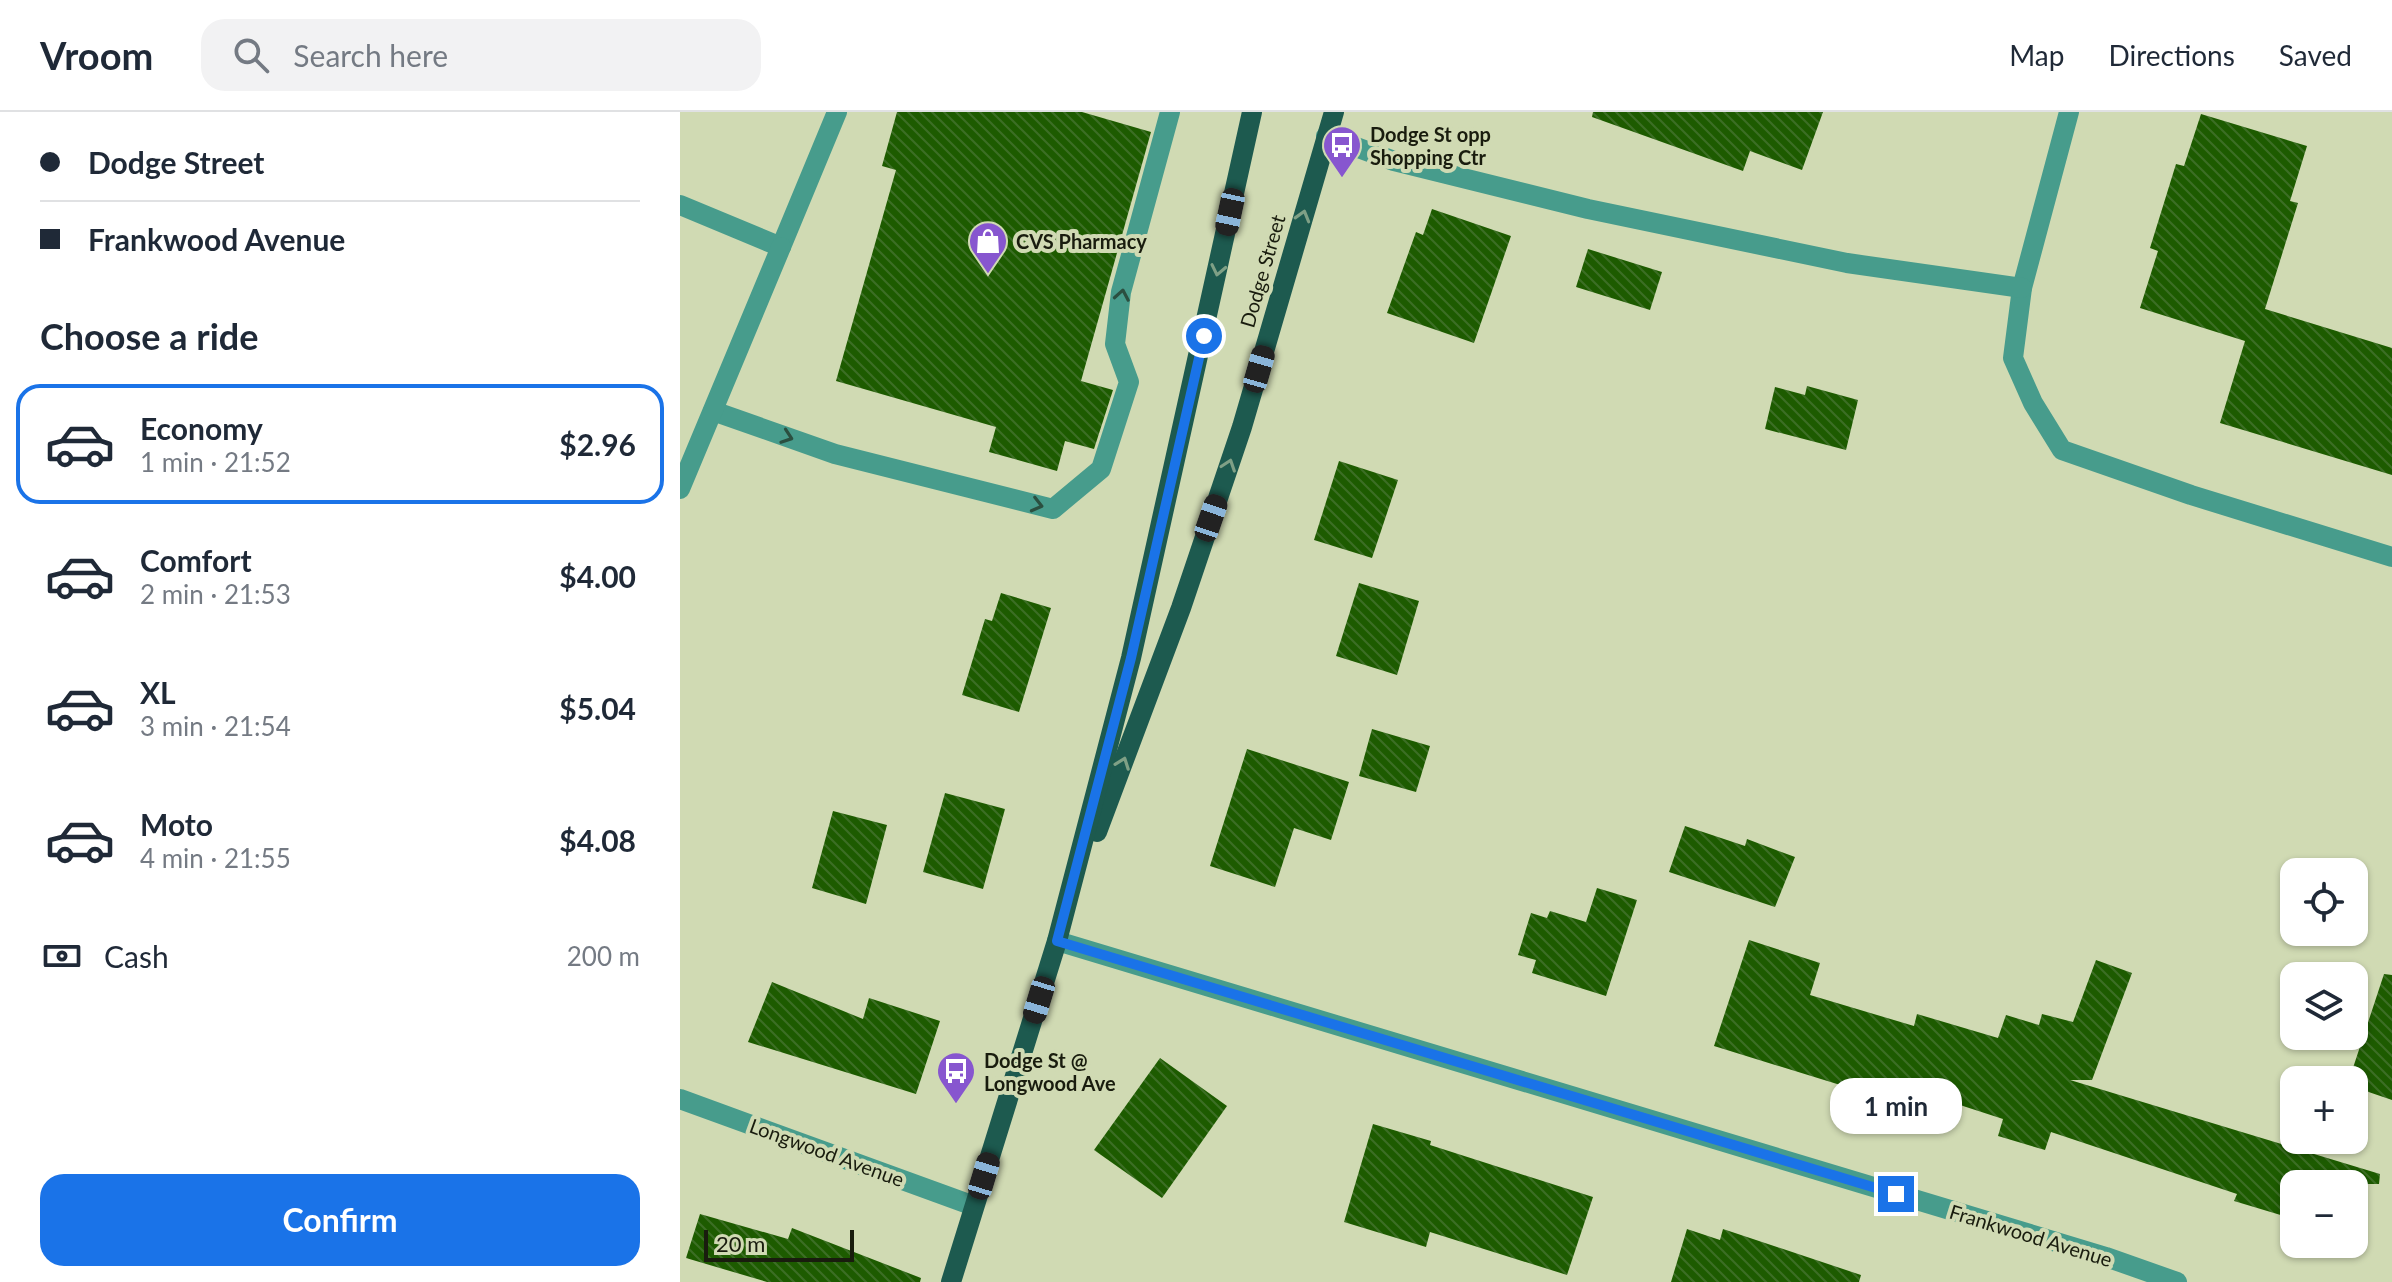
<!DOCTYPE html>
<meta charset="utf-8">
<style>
body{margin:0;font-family:Lato,sans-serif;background:#f2f2f3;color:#1f2937;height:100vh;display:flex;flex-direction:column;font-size:30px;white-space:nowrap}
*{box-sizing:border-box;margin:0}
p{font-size:26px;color:#747a83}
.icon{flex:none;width:44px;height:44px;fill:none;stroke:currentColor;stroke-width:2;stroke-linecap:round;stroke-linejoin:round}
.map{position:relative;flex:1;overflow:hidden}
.drawer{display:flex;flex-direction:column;background:#fff;width:680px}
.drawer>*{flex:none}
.guide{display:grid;align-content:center;height:176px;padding:0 40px;background:#fff}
.controls{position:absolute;left:1600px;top:746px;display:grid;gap:16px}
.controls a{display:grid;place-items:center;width:88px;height:88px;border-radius:16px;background:#fff;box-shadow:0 2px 6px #0004;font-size:40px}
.scale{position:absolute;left:24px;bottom:20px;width:150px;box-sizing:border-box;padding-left:8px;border:4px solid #191c0e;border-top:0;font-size:22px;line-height:28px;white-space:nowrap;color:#191c0e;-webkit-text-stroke:6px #d0dab3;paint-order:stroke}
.end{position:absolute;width:36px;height:36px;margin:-18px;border:10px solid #1a73e8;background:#fff;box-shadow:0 0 0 4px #fff}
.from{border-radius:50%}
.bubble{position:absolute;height:56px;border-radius:24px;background:#fff;box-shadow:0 2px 6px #0004;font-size:26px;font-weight:700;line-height:56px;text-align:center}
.car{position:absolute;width:24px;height:48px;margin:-24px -12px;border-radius:10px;box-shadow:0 0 6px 2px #0007;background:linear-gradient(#222 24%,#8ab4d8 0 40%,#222 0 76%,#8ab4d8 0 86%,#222 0)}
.guide b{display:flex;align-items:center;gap:28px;height:76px;font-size:30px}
.guide b+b{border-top:2px solid #e0e1e3}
.guide i{width:20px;height:20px;background:#1f2937}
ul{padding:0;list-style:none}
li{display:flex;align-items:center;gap:24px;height:120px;margin:0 16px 12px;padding:0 24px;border:4px solid transparent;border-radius:24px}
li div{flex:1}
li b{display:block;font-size:30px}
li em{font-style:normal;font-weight:700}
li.active{border-color:#1a73e8}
li>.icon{width:72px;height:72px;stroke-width:1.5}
h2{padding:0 40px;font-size:36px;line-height:96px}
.pay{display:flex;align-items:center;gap:20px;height:88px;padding:0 40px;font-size:30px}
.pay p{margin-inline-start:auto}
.action{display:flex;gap:16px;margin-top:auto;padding:16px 40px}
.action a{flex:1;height:92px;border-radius:24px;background:#1a73e8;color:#fff;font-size:32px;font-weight:700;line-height:92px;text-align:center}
header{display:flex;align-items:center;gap:48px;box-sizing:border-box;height:112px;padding:0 40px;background:#fff;border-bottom:2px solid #e0e1e3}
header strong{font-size:38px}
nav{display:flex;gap:44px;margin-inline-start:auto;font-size:28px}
.search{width:560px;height:72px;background:#f2f2f3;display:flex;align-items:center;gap:20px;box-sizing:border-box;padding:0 28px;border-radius:24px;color:#747a83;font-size:30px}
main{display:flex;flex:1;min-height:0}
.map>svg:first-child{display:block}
.building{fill:url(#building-back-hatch)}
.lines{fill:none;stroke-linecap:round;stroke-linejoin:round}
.minor{stroke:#479c8c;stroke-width:20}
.major{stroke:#1d5a4f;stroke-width:20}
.oneway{stroke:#7fa086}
.oneway2{stroke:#2b4f40}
.route{stroke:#1a73e8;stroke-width:10}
.labels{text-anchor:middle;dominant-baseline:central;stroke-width:8;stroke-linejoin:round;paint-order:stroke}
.poi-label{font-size:20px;font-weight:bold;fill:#191c0e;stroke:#d0dab3;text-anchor:start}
.street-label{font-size:20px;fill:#191c0e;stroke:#d0dab3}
</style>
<header>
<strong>Vroom</strong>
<div class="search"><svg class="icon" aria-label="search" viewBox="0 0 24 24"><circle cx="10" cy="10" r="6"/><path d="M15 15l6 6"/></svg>Search here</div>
<nav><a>Map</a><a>Directions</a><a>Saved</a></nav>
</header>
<main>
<section class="drawer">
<div class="guide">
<b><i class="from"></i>Dodge Street</b>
<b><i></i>Frankwood Avenue</b>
</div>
<h2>Choose a ride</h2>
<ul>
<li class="active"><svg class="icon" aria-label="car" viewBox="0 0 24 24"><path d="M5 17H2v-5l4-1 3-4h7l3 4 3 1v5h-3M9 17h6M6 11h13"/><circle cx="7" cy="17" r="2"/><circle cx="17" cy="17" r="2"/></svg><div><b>Economy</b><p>1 min · 21:52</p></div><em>$2.96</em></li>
<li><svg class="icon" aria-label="car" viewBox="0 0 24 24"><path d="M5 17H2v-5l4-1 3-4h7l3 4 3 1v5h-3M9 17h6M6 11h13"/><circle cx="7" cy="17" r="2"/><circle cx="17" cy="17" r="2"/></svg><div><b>Comfort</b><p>2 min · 21:53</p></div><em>$4.00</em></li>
<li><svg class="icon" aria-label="car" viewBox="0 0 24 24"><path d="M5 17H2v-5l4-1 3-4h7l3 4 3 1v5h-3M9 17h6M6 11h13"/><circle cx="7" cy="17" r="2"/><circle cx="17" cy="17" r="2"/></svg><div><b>XL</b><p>3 min · 21:54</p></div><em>$5.04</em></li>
<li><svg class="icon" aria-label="car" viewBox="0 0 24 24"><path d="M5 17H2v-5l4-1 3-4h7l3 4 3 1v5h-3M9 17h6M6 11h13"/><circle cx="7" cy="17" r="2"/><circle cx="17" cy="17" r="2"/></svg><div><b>Moto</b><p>4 min · 21:55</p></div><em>$4.08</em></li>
</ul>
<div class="pay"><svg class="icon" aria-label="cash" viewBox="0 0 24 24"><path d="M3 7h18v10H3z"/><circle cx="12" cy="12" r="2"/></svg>Cash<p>200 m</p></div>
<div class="action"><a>Confirm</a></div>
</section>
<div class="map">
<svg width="1712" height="1170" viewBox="0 0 1712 1170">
<defs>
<pattern id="building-back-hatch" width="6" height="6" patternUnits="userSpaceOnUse" patternTransform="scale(2)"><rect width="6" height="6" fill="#1d5b00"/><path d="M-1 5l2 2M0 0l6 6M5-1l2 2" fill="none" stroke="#3c6e25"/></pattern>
</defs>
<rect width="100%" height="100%" fill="#d0dab3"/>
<g class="building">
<path d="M 217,0 L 402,0 L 471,20 L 401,269 L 433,278 L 414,337 L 385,329 L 377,359 L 309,340 L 316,315 L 156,269 L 216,58 L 202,54 Z"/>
<path d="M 913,0 L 1143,0 L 1122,58 L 1070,39 L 1063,59 L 912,5 Z"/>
<path d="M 1521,2 L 1627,34 L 1610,89 L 1618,91 L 1585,197 L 1712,236 L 1712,363 L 1540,311 L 1565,229 L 1460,196 L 1478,139 L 1470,136 L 1496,52 L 1504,54 Z"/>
<path d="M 752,97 L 831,124 L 794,231 L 707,201 L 736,120 L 743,123 Z"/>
<path d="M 908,137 L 982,160 L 970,198 L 896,175 Z"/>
<path d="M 1127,274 L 1178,288 L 1166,338 L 1085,317 L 1095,275 L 1125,283 Z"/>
<path d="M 659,349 L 718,368 L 692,446 L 634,428 Z"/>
<path d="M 679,471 L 739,489 L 717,563 L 656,544 Z"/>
<path d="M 321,481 L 371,496 L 339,600 L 282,583 L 305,507 L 312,509 Z"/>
<path d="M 692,617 L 750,634 L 736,680 L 679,664 Z"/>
<path d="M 567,637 L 669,670 L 651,728 L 614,716 L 595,775 L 530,754 Z"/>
<path d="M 265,681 L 325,697 L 303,777 L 243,760 Z"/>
<path d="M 153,699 L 207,713 L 186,792 L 132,776 Z"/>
<path d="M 1005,714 L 1065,734 L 1067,727 L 1115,745 L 1095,795 L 989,760 Z"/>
<path d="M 917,776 L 957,788 L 926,884 L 852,861 L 856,848 L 838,843 L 851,801 L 867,806 L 870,799 L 906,810 Z"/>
<path d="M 1069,828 L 1140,851 L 1130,883 L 1234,914 L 1237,902 L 1318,926 L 1326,903 L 1359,913 L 1362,902 L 1393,910 L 1416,848 L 1452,861 L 1412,968 L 1390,968 L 1700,1062 L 1699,1072 L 1614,1072 L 1614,1107 L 1554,1089 L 1557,1082 L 1371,1020 L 1365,1038 L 1318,1024 L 1323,1007 L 1243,981 L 1238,997 L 1034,934 Z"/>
<path d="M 1704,862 L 1712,863 L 1712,988 L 1674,975 L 1674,968 L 1669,968 Z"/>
<path d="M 92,870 L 183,907 L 189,886 L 260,909 L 236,982 L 68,930 Z"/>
<path d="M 480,946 L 547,994 L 482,1086 L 414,1038 Z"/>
<path d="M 693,1012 L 751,1029 L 750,1033 L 913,1085 L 887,1163 L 750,1120 L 746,1135 L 664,1110 Z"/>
<path d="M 20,1102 L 108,1127 L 112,1116 L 241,1166 L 240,1170 L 87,1170 L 6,1146 Z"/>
<path d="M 1007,1117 L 1040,1128 L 1043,1117 L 1181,1163 L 1179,1170 L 991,1170 Z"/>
</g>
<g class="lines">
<g class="minor">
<path d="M 1389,0 L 1342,176 L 1333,246 L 1353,291 L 1382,338 L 1511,383 L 1712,445"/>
<path d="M 646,24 L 714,49 L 908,97 L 1167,151 L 1342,176"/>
<path d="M 0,93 L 101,135 L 157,0"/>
<path d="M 33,299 L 155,342 L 373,397 L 421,357 L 449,270 L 435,232 L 441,180 L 490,0"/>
<path d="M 0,377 L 101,135"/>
<path d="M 377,829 L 1426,1145 L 1497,1170"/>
<path d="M 0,987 L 294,1094"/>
</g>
<g class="major">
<path d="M 417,720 L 501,496 L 562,315 L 654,0"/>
<path d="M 271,1170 L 377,829 L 451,546 L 572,0"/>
</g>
</g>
<defs><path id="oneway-chevron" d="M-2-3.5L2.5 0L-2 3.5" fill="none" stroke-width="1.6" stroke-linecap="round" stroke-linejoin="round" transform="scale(2)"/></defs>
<g class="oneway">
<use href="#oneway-chevron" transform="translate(623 104) rotate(-74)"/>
<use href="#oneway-chevron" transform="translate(538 158) rotate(102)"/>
<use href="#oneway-chevron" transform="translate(549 353) rotate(-71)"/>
<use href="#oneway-chevron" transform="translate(443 651) rotate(-70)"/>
</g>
<g class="oneway2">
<use href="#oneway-chevron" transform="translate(442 183) rotate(-80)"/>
<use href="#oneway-chevron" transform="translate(107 325) rotate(19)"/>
<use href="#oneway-chevron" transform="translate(357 393) rotate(14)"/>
</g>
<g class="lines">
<path class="route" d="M 524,224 L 451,546 L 377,829 L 1216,1082"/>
</g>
<defs>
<g id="bus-pin" transform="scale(2)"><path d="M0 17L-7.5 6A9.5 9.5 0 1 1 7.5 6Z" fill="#8756cf" stroke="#d0dab3"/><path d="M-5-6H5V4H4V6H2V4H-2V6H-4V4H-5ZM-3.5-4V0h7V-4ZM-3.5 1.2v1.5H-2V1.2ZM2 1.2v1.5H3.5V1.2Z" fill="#fff"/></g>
<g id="shop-pin" transform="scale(2)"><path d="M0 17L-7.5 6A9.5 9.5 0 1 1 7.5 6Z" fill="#8756cf" stroke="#d0dab3"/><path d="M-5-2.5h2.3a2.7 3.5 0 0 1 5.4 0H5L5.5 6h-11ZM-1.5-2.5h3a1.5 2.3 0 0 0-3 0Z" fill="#fff"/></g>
</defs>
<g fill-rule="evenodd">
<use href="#bus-pin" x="662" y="33"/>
<use href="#shop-pin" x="308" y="129"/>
<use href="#bus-pin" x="276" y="959"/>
</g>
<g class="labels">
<g class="poi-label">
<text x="690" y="22">Dodge St opp<tspan x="690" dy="23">Shopping Ctr</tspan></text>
<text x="336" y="129">CVS Pharmacy</text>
<text x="304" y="948">Dodge St @<tspan x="304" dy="23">Longwood Ave</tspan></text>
</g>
<g class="street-label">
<text transform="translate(582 159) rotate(-74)">Dodge Street</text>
<text transform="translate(147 1040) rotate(20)">Longwood Avenue</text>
<text transform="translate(1351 1123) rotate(17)">Frankwood Avenue</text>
</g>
</g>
</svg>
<div class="controls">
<a><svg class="icon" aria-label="locate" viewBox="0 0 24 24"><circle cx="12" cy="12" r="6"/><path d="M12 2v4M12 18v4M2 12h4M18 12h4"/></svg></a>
<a><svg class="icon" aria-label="layers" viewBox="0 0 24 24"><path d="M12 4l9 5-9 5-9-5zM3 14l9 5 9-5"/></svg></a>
<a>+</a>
<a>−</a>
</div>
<div class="scale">20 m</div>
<i class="end from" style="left:524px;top:224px"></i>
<i class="end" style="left:1216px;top:1082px"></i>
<div class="bubble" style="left:1150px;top:966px;width:132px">1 min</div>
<i class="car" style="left:550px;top:100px;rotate:192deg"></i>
<i class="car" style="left:579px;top:257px;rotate:16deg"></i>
<i class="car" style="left:531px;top:406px;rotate:19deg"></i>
<i class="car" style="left:359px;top:888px;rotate:197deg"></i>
<i class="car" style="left:304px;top:1064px;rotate:17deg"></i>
</div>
</main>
